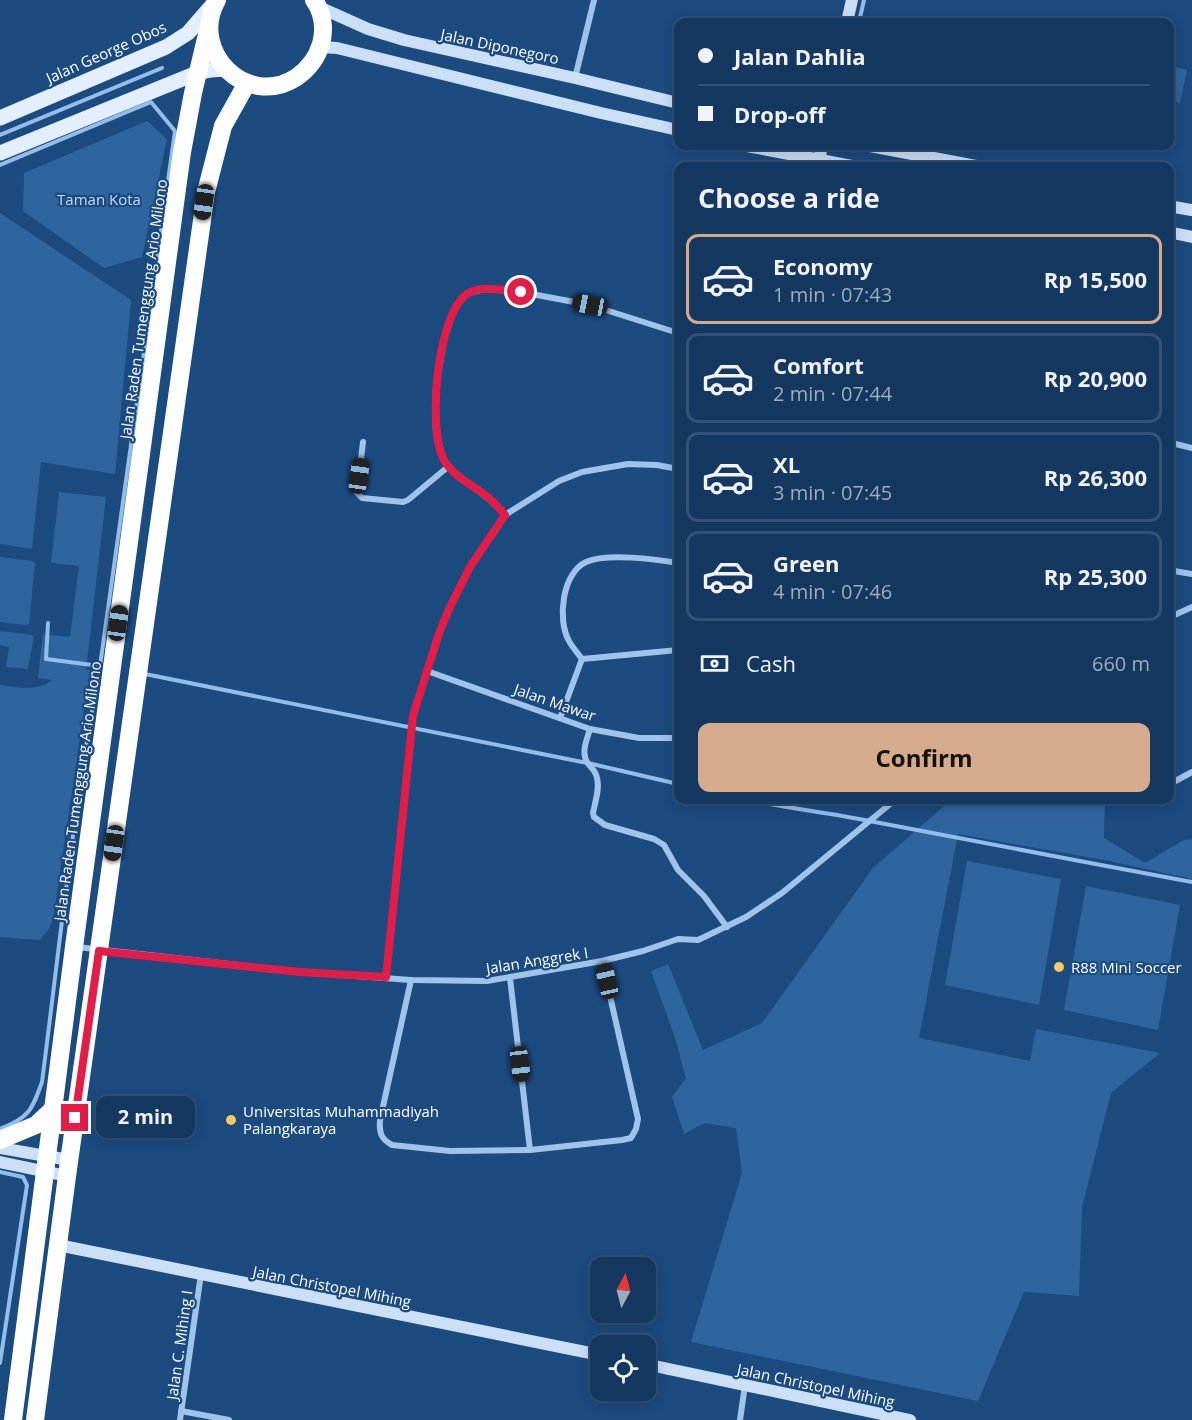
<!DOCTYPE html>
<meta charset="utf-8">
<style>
body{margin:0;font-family:"Open Sans",sans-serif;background:#1e3f66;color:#f1f3f6;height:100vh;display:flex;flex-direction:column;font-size:22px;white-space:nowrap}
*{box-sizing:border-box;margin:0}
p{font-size:20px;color:#9dacbd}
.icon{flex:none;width:33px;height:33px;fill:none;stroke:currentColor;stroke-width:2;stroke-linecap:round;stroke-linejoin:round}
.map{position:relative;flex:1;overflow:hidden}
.drawer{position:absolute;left:674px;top:162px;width:500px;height:642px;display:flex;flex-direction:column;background:#153860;border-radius:12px;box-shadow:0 3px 15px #0003,0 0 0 2px #345275}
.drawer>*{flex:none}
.guide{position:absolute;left:674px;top:18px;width:500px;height:132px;border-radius:12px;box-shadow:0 3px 15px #0003,0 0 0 2px #345275;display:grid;align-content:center;height:132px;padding:0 24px;background:#153860}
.needle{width:39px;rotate:7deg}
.fabs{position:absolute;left:590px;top:1257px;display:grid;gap:12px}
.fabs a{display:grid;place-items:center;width:66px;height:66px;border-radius:12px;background:#153860;box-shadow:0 3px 15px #0003,0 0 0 2px #345275;font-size:30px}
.end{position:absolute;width:27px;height:27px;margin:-14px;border:8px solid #e11d48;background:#fff;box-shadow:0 0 0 3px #fff}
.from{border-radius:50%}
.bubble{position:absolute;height:42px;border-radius:12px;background:#153860;box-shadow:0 3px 15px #0003,0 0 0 2px #345275;font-size:20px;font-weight:700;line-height:42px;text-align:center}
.car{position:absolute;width:18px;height:36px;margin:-18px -9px;border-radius:8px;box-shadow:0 0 4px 2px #0007;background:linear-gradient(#222 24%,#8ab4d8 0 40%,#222 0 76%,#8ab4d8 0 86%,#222 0)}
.guide b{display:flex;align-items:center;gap:21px;height:57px;font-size:22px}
.guide b+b{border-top:2px solid #345275}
.guide i{width:15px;height:15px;background:#f1f3f6}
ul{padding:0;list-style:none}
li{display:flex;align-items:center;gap:18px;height:90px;margin:0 12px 9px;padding:0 12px;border:3px solid #345275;border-radius:12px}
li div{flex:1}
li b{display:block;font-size:22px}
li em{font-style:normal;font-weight:700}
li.on{border-color:#d6ab8b}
li>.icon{width:54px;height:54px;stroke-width:1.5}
h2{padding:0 24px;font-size:27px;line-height:72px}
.pay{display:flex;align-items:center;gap:15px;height:66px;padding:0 24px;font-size:22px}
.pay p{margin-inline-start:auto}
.button{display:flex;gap:12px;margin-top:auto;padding:12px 24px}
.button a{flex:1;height:69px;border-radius:12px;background:#d6ab8b;color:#111;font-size:24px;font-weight:700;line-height:69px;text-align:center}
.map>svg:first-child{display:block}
.green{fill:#2f659f}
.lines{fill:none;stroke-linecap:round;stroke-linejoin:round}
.stream{stroke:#93beeb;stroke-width:4}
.street{stroke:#a0c3e9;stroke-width:6}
.secondary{stroke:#cbdff7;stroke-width:12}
.primary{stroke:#e3eefe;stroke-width:15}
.highway{stroke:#fff;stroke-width:18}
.route{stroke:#e11d48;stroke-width:8}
.poi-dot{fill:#f9c85e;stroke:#1c4b80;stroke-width:2}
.labels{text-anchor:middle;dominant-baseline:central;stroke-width:4.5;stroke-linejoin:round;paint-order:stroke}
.street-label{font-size:15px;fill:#fff;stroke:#1c4b80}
.park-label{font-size:15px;fill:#c4ddf7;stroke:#1c4b80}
.poi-label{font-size:15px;fill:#fff;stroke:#1c4b80;text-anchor:start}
</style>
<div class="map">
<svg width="1192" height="1420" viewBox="0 0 1192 1420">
<rect width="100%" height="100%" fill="#1c4b80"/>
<g class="green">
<path d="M 1171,66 L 1187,70 L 1180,103 L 1169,100 L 1169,75 Z"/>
<path d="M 147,121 L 167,139 L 142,257 L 104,268 L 23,211 L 24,173 Z"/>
<path d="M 0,213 L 131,300 L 115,474 L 41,462 L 32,549 L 0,544 Z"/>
<path d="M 59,492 L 106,497 L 86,670 L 90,670 L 53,919 L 49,929 L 40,940 L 0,937 L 0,685 C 17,687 38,692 52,680 L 38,678 L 43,634 L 70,637 L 79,566 L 51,563 Z"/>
<path d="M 0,557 L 32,561 L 35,563 L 29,624 L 26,625 L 0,622 Z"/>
<path d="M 0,631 L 32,635 L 34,637 L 28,668 L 27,669 L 6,667 L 9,647 L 0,645 Z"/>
<path d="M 951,800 L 1105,800 L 1104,838 L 1145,863 L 1184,840 L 1192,839 L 1192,879 L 1109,861 L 958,834 L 919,1038 L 1030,1061 L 1036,1029 L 1160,1053 L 1111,1093 L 1082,1207 L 1079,1296 L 1024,1292 L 978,1401 L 691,1342 L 742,1173 L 736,1128 L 705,1123 L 684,1134 L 672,1097 L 686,1078 L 675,1038 L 651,971 L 668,964 L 703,1050 L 762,1023 L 873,868 Z"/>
<path d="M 967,861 L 1061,879 L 1039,1005 L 945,985 Z"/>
<path d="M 1086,886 L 1180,905 L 1158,1030 L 1064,1010 Z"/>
</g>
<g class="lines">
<g class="stream">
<path d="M 859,22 L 864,0"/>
<path d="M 0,135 L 162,68"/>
<path d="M 0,165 L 151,102 L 175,131 L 100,666 C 74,803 60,943 42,1082 C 32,1110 29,1118 0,1129"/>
<path d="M 48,623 L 46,659 L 100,666"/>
<path d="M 145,674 L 592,764 L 678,784"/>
<path d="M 751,800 C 786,808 823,812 859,819 C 970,841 1081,861 1192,882"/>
<path d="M 0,1172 L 23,1177 L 27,1185 L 0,1363"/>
</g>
<g class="street">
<path d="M 575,78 L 594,0"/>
<path d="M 363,442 L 357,493 L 362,498 L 403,502 L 408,500 L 449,466"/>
<path d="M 1168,442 L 1192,448"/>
<path d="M 505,515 L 489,499 L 454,472 L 444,461 L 436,432 L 435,413 L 436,386 L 445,335 L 451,317 L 457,304 L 468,293 L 485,289 L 521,292 L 590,305 L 678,333"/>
<path d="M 1168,570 L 1192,574"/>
<path d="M 1168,618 L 1192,607"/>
<path d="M 582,659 C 578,653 572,647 569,641 C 557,620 562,573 586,562 C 607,553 655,559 678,563"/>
<path d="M 427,671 L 590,729 L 639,738 L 678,738"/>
<path d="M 560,718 L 582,659 L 678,650"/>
<path d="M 590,729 C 587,739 581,752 587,762 C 591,768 596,771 597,778 C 600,789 595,802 593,813 L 594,817 L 605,825 L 654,839 L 664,845 L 678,870 L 704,896 L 727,927"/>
<path d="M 1168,785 L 1192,772"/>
<path d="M 1141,800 L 1143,800"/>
<path d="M 77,947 L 300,972 L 411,980 L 487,981 L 602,961 L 643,951 L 678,939 L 698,940 L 746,917 L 782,893 L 895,800"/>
<path d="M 386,977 L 413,716 L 439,633 L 450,607 L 470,567 L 505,515 L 559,481 L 582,472 L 628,464 L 657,465 L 678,469"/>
<path d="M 510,978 L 530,1150 L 622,1140 L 631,1138 L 636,1129 L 638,1119 L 602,961"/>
<path d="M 411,980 L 380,1120 C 379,1133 381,1139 392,1145 L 450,1151 L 530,1150"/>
<path d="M 181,1411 L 229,1420"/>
<path d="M 180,1420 L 201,1274"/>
<path d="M 740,1420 L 745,1385"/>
</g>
<g class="secondary">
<path d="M 319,7 L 368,29 L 404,40 L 575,78 L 678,103"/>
<path d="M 847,22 L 852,0"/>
<path d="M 320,47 L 337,48 L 601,113 L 678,130"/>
<path d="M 747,146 L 852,166"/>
<path d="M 870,146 L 976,166"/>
<path d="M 819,160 L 822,146"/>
<path d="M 1168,206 L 1192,210"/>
<path d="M 1168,232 L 1192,237"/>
<path d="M 0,1148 L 69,1160"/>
<path d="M 0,1162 L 67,1176"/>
<path d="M 58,1245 L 600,1355"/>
<path d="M 645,1364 L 910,1420"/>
</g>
<g class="primary">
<path d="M 0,118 L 166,47 L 188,33 L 214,3"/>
<path d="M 0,153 L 197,73 L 211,70 L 225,69"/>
</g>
<g class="highway">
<path d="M 217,0 C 188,51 247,110 297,77 C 308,69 317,58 321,44 C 325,29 323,13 314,0"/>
<path d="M 0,1140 L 36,1125 L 52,1110"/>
<path d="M 13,1420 L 74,947 L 182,152 L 193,93 L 209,26"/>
<path d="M 35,1420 L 67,1176 L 206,192 L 223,126 L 247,83"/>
</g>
</g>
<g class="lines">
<path class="route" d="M 75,1118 L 99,951 L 300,972 L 386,977 L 413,716 L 439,633 L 450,607 L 470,567 L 505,515 C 500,509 495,503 489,498 C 475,486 453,477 444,460 C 427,429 437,315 467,294 C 481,284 505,291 521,292"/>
</g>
<g class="poi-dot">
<circle cx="1059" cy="967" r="6"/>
<circle cx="231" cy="1120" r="6"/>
</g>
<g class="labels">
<g class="street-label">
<text transform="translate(500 46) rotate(12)">Jalan Diponegoro</text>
<text transform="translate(106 52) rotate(-24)">Jalan George Obos</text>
<text transform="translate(143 309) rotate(-82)">Jalan Raden Tumenggung Ario Milono</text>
<text transform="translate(555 702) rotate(19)">Jalan Mawar</text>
<text transform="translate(77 791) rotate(-82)">Jalan Raden Tumenggung Ario Milono</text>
<text transform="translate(537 960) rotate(-9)">Jalan Anggrek I</text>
<text transform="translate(332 1286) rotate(11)">Jalan Christopel Mihing</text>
<text transform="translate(179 1345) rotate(-82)">Jalan C. Mihing I</text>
<text transform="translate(816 1385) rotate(12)">Jalan Christopel Mihing</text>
</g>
<g class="park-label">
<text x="99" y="199">Taman Kota</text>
</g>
<g class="poi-label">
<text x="1071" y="967">R88 Mini Soccer</text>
<text x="243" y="1111">Universitas Muhammadiyah<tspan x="243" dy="17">Palangkaraya</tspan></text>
</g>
</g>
</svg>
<div class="fabs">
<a><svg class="needle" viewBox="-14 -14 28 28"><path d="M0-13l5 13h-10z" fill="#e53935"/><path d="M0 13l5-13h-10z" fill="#9dacbd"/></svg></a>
<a><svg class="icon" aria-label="locate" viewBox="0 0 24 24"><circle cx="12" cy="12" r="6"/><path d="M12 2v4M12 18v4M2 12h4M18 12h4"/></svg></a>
</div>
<i class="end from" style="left:521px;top:292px"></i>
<i class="end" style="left:75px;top:1118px"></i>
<div class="bubble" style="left:96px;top:1096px;width:99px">2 min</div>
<i class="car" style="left:204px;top:202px;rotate:188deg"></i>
<i class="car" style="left:590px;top:305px;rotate:281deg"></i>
<i class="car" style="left:359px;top:476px;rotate:8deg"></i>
<i class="car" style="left:118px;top:623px;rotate:8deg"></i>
<i class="car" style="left:114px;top:843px;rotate:188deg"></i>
<i class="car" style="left:607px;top:981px;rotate:347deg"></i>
<i class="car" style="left:520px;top:1064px;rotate:173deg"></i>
<div class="guide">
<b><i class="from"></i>Jalan Dahlia</b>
<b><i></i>Drop-off</b>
</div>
<section class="drawer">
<h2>Choose a ride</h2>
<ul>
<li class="on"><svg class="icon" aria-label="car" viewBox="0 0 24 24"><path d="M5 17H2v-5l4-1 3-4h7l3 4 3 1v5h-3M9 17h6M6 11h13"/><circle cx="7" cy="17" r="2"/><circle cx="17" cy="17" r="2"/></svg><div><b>Economy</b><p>1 min · 07:43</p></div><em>Rp 15,500</em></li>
<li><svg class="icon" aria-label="car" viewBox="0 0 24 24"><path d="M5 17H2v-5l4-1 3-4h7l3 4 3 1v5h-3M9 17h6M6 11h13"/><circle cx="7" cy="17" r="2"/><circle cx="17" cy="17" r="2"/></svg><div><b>Comfort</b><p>2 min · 07:44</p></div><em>Rp 20,900</em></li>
<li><svg class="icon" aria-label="car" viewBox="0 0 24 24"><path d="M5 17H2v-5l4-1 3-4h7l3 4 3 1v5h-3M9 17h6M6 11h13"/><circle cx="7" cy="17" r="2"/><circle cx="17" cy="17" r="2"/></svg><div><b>XL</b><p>3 min · 07:45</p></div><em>Rp 26,300</em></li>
<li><svg class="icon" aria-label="car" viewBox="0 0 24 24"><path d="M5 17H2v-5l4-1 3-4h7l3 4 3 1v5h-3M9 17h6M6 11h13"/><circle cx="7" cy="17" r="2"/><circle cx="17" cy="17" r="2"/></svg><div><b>Green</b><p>4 min · 07:46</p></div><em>Rp 25,300</em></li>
</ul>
<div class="pay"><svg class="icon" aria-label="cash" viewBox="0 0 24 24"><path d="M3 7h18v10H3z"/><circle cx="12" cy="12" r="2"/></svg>Cash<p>660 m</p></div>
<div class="button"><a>Confirm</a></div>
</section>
</div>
